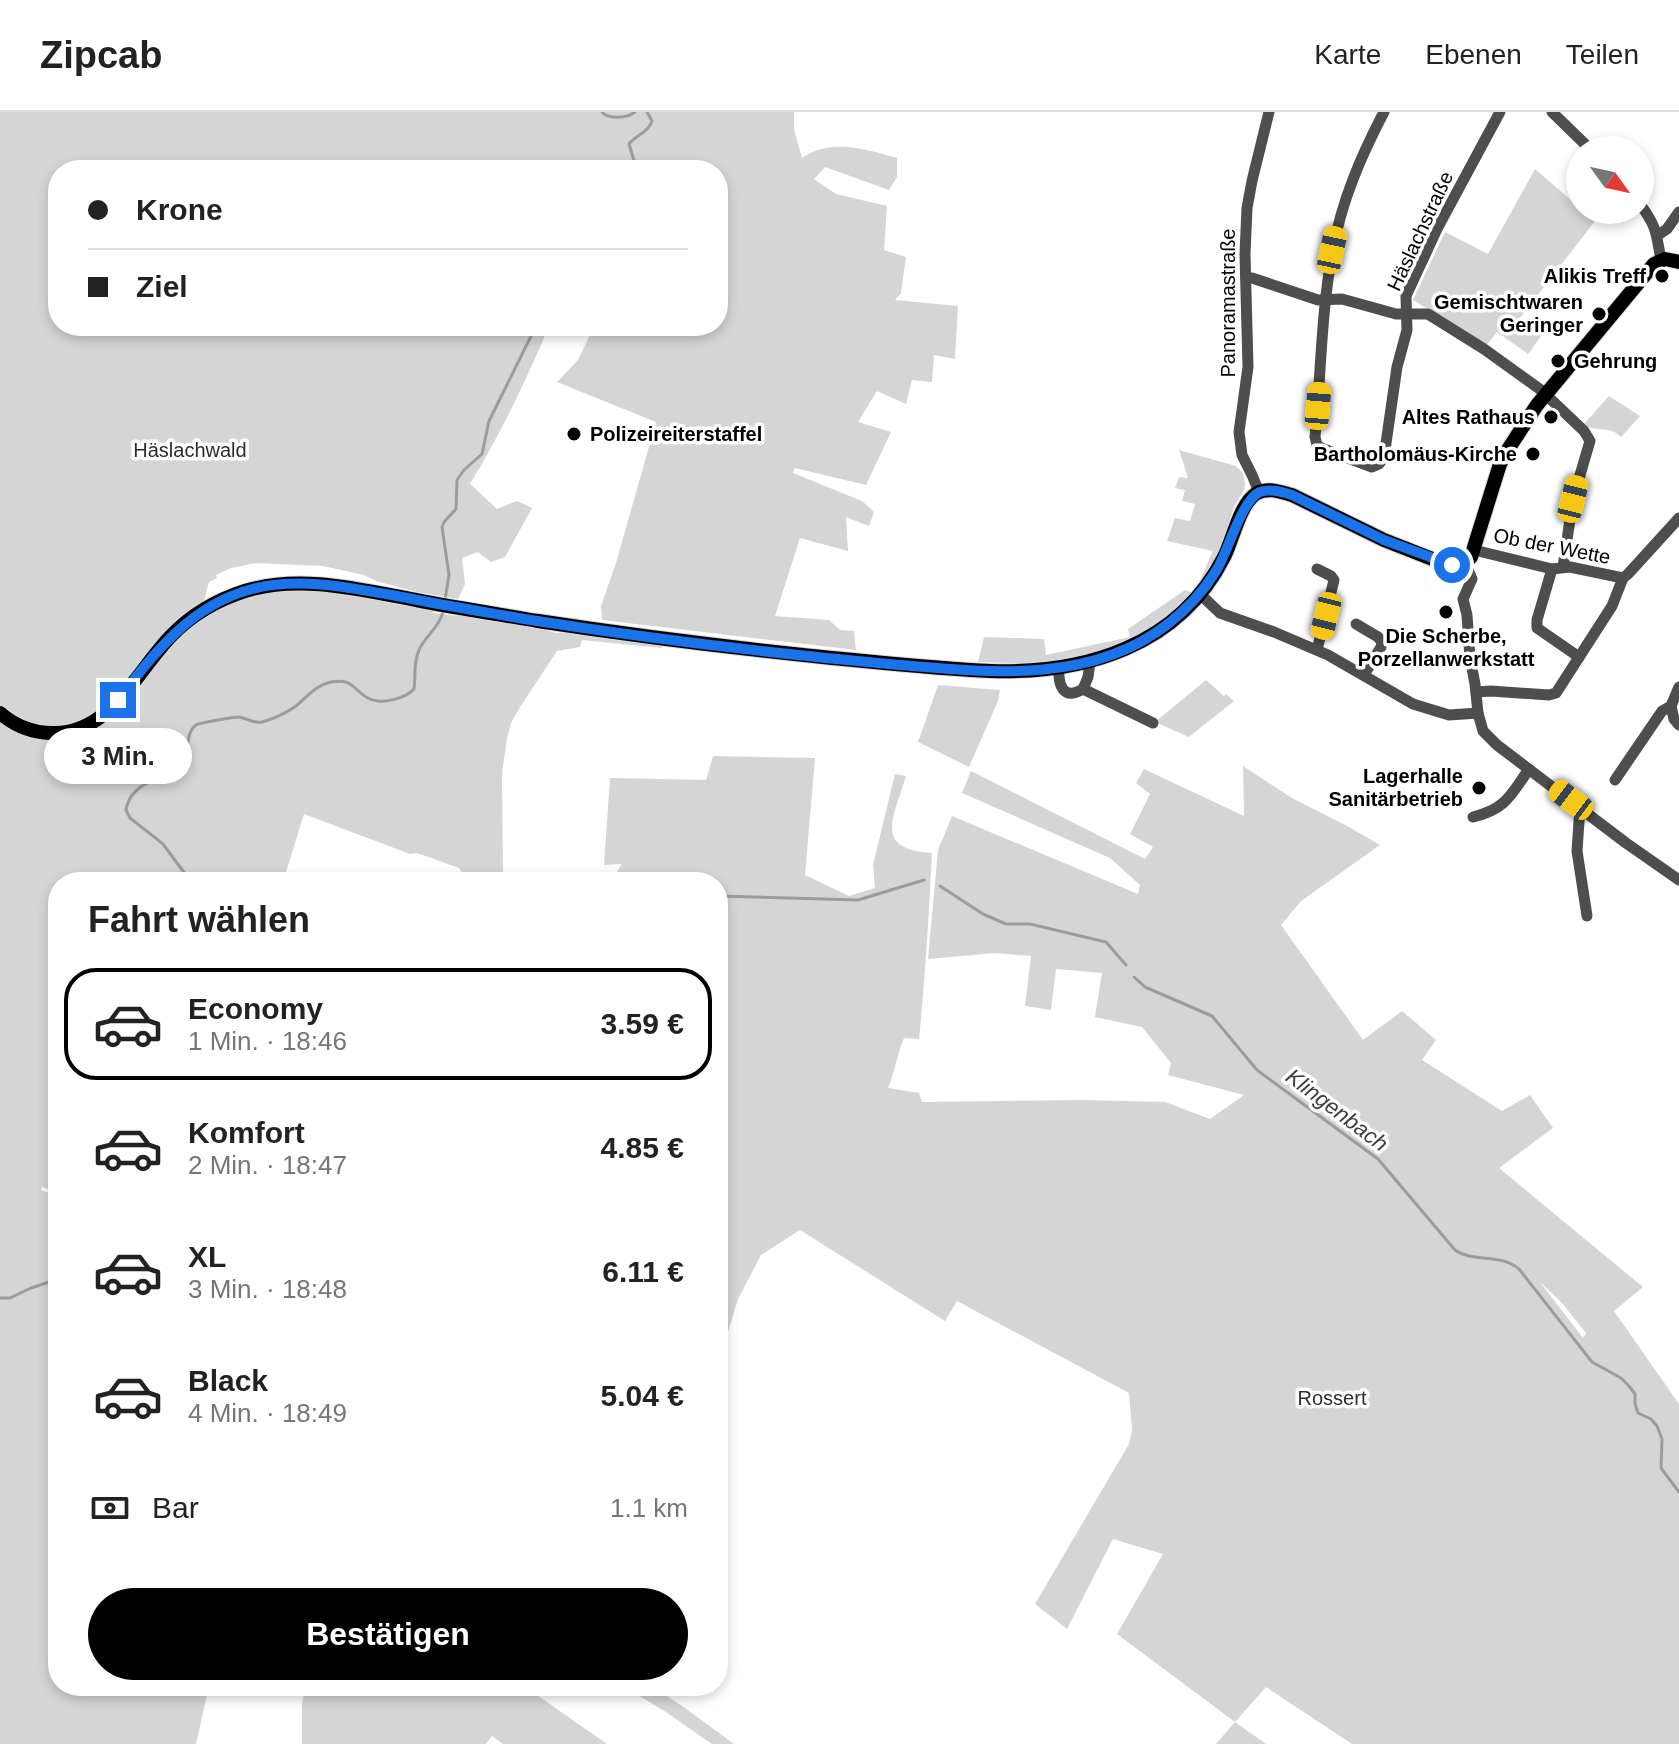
<!DOCTYPE html>
<html lang="de">
<meta charset="utf-8">
<style>
body{margin:0;font-family:Helvetica,sans-serif;background:#f2f2f2;color:#222;height:100vh;display:flex;flex-direction:column;font-size:30px;white-space:nowrap}
*{box-sizing:border-box;margin:0}
p{font-size:26px;color:#767676}
.icon{flex:none;width:44px;height:44px;fill:none;stroke:currentColor;stroke-width:2;stroke-linecap:round;stroke-linejoin:round}
.map{position:relative;flex:1;overflow:hidden}
.panel{position:absolute;left:48px;top:760px;width:680px;height:824px;display:flex;flex-direction:column;background:#fff;border-radius:32px;box-shadow:0 4px 12px #0003}
.panel>*{flex:none}
.guide{position:absolute;left:48px;top:48px;width:680px;height:176px;border-radius:32px;box-shadow:0 4px 12px #0003;display:grid;align-content:center;height:176px;padding:0 40px;background:#fff}
.needle{width:52px;rotate:123deg}
.buttons{position:absolute;left:1566px;top:24px;display:grid;gap:16px}
.buttons a{display:grid;place-items:center;width:88px;height:88px;border-radius:50%;background:#fff;box-shadow:0 4px 12px #0003;font-size:40px}
.end{position:absolute;width:36px;height:36px;margin:-18px;border:10px solid #1a73e8;background:#fff;box-shadow:0 0 0 4px #fff}
.from{border-radius:50%}
.bubble{position:absolute;height:56px;border-radius:28px;background:#fff;box-shadow:0 4px 12px #0003;font-size:26px;font-weight:700;line-height:56px;text-align:center}
.car{position:absolute;width:24px;height:48px;margin:-24px -12px;border-radius:10px;box-shadow:0 0 6px 2px #0007;background:linear-gradient(#f5c518 24%,#345 0 40%,#f5c518 0 76%,#345 0 86%,#f5c518 0)}
.guide b{display:flex;align-items:center;gap:28px;height:76px;font-size:30px}
.guide b+b{border-top:2px solid #e0e0e0}
.guide i{width:20px;height:20px;background:#222}
ul{padding:0;list-style:none}
li{display:flex;align-items:center;gap:24px;height:112px;margin:0 16px 12px;padding:0 24px;border:4px solid transparent;border-radius:32px}
li div{flex:1}
li b{display:block;font-size:30px}
li em{font-style:normal;font-weight:700}
li.on{border-color:#000}
li>.icon{width:72px;height:72px;stroke-width:1.5}
h2{padding:0 40px;font-size:36px;line-height:96px}
.pay{display:flex;align-items:center;gap:20px;height:88px;padding:0 40px;font-size:30px}
.pay p{margin-inline-start:auto}
.button{display:flex;gap:16px;margin-top:auto;padding:16px 40px}
.button a{flex:1;height:92px;border-radius:48px;background:#000;color:#fff;font-size:32px;font-weight:700;line-height:92px;text-align:center}
header{display:flex;align-items:center;gap:48px;box-sizing:border-box;height:112px;padding:0 40px;background:#fff;border-bottom:2px solid #e0e0e0}
header strong{font-size:38px}
nav{display:flex;gap:44px;margin-inline-start:auto;font-size:28px}
.map>svg:first-child{display:block}
.green{fill:#d5d5d5;fill-rule:evenodd}
.lines{fill:none;stroke-linecap:round;stroke-linejoin:round}
.stream{stroke:#9c9c9c;stroke-width:3}
.major-casing{stroke:#dbdbdb;stroke-width:16}
.minor{stroke:#4e4e4e;stroke-width:11}
.major{stroke:#000;stroke-width:14}
.route{stroke:#1a73e8;stroke-width:10}
.poi-dot{fill:#000;stroke:#fff;stroke-width:3}
.labels{text-anchor:middle;dominant-baseline:central;stroke-width:7;stroke-linejoin:round;paint-order:stroke}
.street-label{font-size:20px;fill:#000;stroke:#fff}
.poi-label{font-size:20px;font-weight:bold;fill:#000;stroke:#fff;text-anchor:end}
.park-label{font-size:20px;fill:#2c2c2c;stroke:#fff}
.water-label{font-size:22px;font-style:italic;fill:#3d3d3d;stroke:#fff}
</style>
<header>
<strong>Zipcab</strong>
<nav><a>Karte</a><a>Ebenen</a><a>Teilen</a></nav>
</header>
<div class="map">
<svg width="1679" height="1632" viewBox="0 0 1679 1632">
<rect width="100%" height="100%" fill="#fff"/>
<g class="green">
<path d="M 0,0 L 794,0 L 794,17 L 802,46 C 831,26 865,37 897,46 L 897,65 L 889,78 L 825,55 L 814,67 L 836,82 L 887,94 L 884,138 L 906,145 L 901,181 L 895,188 L 958,194 L 955,247 L 934,243 L 932,270 L 912,268 L 906,292 L 877,279 L 858,310 L 891,320 L 866,373 L 795,356 L 793,361 L 862,389 L 874,400 L 869,414 L 846,405 L 848,439 L 800,426 L 775,504 L 829,508 L 840,518 L 854,519 L 856,538 L 602,508 L 601,494 L 616,451 L 656,310 L 557,270 L 578,248 L 594,214 L 718,214 L 718,58 L 58,58 L 58,214 L 549,214 C 526,269 501,321 470,372 L 497,397 L 517,389 L 532,396 L 505,445 L 491,450 L 478,440 L 462,446 L 465,472 L 458,487 L 417,480 L 376,469 L 364,463 L 323,454 L 256,451 L 231,456 L 216,463 L 217,466 L 209,470 L 204,489 L 110,589 L 78,612 L 50,616 L 23,610 L 0,593 Z"/>
<path d="M 1535,57 L 1580,96 L 1580,98 L 1583,98 L 1595,109 L 1520,206 L 1542,223 L 1528,242 L 1497,220 L 1487,233 L 1413,188 L 1445,120 L 1488,142 Z"/>
<path d="M 1609,284 L 1640,304 L 1621,325 C 1608,312 1597,322 1584,312 Z"/>
<path d="M 1179,338 L 1236,354 L 1243,361 L 1245,372 L 1244,378 L 1234,395 L 1221,435 L 1194,481 L 1154,514 L 1130,530 L 1097,543 L 1042,552 L 978,550 L 984,525 L 1044,527 L 1046,543 L 1130,525 L 1128,517 L 1185,478 L 1194,481 L 1213,439 L 1167,429 L 1175,406 L 1190,409 L 1195,392 L 1182,389 L 1185,378 L 1175,376 L 1179,365 L 1188,366 Z"/>
<path d="M 277,478 L 325,478 L 433,496 L 433,501 L 457,504 L 458,501 L 543,516 C 549,521 561,522 568,520 L 662,531 L 662,536 L 582,528 L 580,535 L 557,539 L 520,595 L 511,611 L 507,626 L 502,662 L 503,763 L 496,764 L 495,770 L 468,770 L 459,756 L 417,741 L 410,742 L 304,702 L 283,770 L 58,770 L 58,1080 L 42,1075 L 41,1078 L 58,1084 L 58,1574 L 209,1574 L 196,1632 L 0,1632 L 0,607 L 76,623 L 155,550 L 193,511 L 230,489 Z"/>
<path d="M 1206,568 L 1224,584 L 1226,582 L 1234,589 L 1189,625 L 1155,610 Z"/>
<path d="M 938,573 L 1000,578 L 998,589 L 969,655 L 918,630 Z"/>
<path d="M 713,644 L 815,646 L 805,763 L 849,784 L 875,776 L 873,753 L 895,662 L 906,664 C 894,705 872,737 932,741 C 929,803 925,865 919,927 L 904,926 C 897,943 895,959 888,976 L 919,981 L 922,990 L 1084,988 L 1165,990 L 1210,1007 L 1244,983 L 1168,963 L 1171,951 L 1142,915 L 1095,905 L 1102,861 L 1056,857 L 1051,898 L 1025,894 L 1031,844 L 995,841 L 928,847 L 938,738 L 952,704 L 1138,782 L 1140,773 L 1110,746 L 962,681 L 971,659 L 1145,747 L 1153,735 L 1130,722 L 1150,682 L 1136,671 L 1144,657 L 1244,704 L 1243,654 L 1292,686 L 1347,714 L 1380,733 L 1301,789 L 1281,813 L 1363,928 L 1402,899 L 1436,928 L 1422,948 L 1502,999 L 1530,983 L 1553,1016 L 1499,1056 L 1643,1175 L 1614,1199 L 1679,1292 L 1679,1632 L 1352,1632 L 1266,1575 L 1235,1610 L 1266,1632 L 1216,1632 L 1235,1610 L 1117,1522 L 1163,1442 L 1113,1427 L 1067,1517 L 1035,1492 L 1129,1332 L 1132,1318 L 1129,1281 L 957,1189 L 945,1209 L 800,1118 L 761,1143 L 738,1187 L 727,1223 L 724,1266 L 718,1281 L 718,770 L 610,770 L 622,752 L 604,753 L 610,666 L 706,668 ZM 1540,1170 L 1562,1191 L 1586,1221 L 1583,1226 Z"/>
<path d="M 306,1574 L 524,1574 L 607,1632 L 503,1632 L 492,1624 L 486,1632 L 302,1632 L 302,1591 Z"/>
<path d="M 623,1574 L 652,1574 L 685,1596 L 734,1632 L 712,1632 L 666,1600 Z"/>
</g>
<g class="lines">
<g class="stream">
<path d="M 602,0 C 609,8 627,6 635,0"/>
<path d="M 639,58 L 635,52 L 629,32 C 637,22 648,21 652,9 L 647,0"/>
<path d="M 445,488 L 449,463 L 442,415 L 444,410 L 456,397 L 457,368 L 464,358 L 482,342 L 489,309 L 536,214"/>
<path d="M 191,770 L 163,732 L 130,706 L 126,698 C 128,684 140,672 154,669 C 161,667 172,668 178,663 C 194,652 181,624 196,613 C 199,611 234,605 239,605 C 248,606 253,612 262,610 C 273,607 286,601 296,594 C 307,585 316,573 331,570 C 353,566 353,578 368,586 C 380,593 405,587 414,577 C 416,564 413,551 419,538 C 425,524 439,516 443,500"/>
<path d="M 940,774 L 983,802 L 1006,812 L 1030,812 L 1106,830 L 1126,853"/>
<path d="M 718,784 L 858,788 L 924,768"/>
<path d="M 1134,865 L 1145,875 L 1212,904 L 1257,958 L 1378,1047 L 1455,1138 C 1474,1151 1501,1141 1519,1157 L 1592,1250 L 1621,1266 L 1629,1274 L 1635,1282 L 1635,1292 L 1638,1301 L 1651,1307 L 1657,1314 L 1662,1327 L 1661,1356 L 1679,1380"/>
<path d="M 0,1186 L 10,1186 L 31,1176 L 58,1167"/>
</g>
<g class="major-casing">
<path id="major" d="M 0,601 C 15,614 32,621 53,621 C 110,622 136,560 171,524 C 191,503 217,488 245,479 C 301,462 361,478 416,488 C 457,496 497,502 538,509 C 636,524 734,536 832,546 C 885,551 938,557 991,559 C 1085,562 1179,534 1224,445 C 1233,427 1240,391 1257,381 C 1268,375 1281,380 1292,383 L 1384,428 L 1435,448 L 1448,452 L 1458,453 L 1465,450 L 1471,445 L 1500,352 L 1505,342 L 1537,293 L 1654,152 L 1665,147 L 1679,150"/>
</g>
<g class="minor">
<path d="M 1384,0 C 1361,44 1342,88 1333,137 C 1321,199 1321,263 1315,325 L 1317,333 L 1321,336 L 1372,355 L 1379,352 L 1384,345 L 1397,255 L 1407,218 L 1406,184 L 1437,117 L 1500,0"/>
<path d="M 1552,0 L 1591,38"/>
<path d="M 1640,92 C 1657,115 1656,121 1661,148"/>
<path d="M 1658,123 L 1667,117 L 1679,100"/>
<path d="M 1246,166 L 1252,166 L 1318,188 L 1342,187 L 1396,202 L 1428,202 L 1484,237 L 1541,278 L 1584,319 L 1590,329 L 1573,387 L 1563,455"/>
<path d="M 1259,380 L 1252,363 L 1242,343 L 1239,320 L 1248,255 L 1245,142 L 1247,96 L 1252,69 L 1269,0"/>
<path d="M 1474,438 L 1552,457 L 1570,455 L 1623,466"/>
<path d="M 1465,450 L 1472,467 L 1463,487 L 1467,503 L 1470,546 L 1475,572 L 1478,601 L 1483,619 L 1497,633 L 1626,731 L 1679,768"/>
<path d="M 1317,457 L 1331,464 L 1334,468 L 1317,538"/>
<path d="M 1552,457 L 1537,508 L 1537,516 L 1579,545"/>
<path d="M 1200,482 L 1220,501 L 1274,520 L 1328,543 L 1413,592 L 1449,603 L 1478,601"/>
<path d="M 1356,512 L 1378,525 L 1382,530 L 1381,535 L 1364,563"/>
<path d="M 1059,556 C 1058,573 1063,589 1083,577 L 1153,611"/>
<path d="M 1083,577 L 1088,565 L 1090,550"/>
<path d="M 1476,580 L 1491,579 L 1549,583 L 1556,581 L 1612,494 L 1623,466 L 1628,462 L 1679,406"/>
<path d="M 1671,594 L 1674,607 L 1679,613"/>
<path d="M 1615,668 L 1662,599 L 1671,594 L 1679,575"/>
<path d="M 1580,695 L 1577,739 L 1587,804"/>
<path d="M 1473,705 C 1506,697 1511,683 1529,657"/>
</g>
<use href="#major" class="major"/>
</g>
<g class="lines">
<path class="route" d="M 118,588 C 155,540 191,493 252,477 C 302,464 357,477 408,486 C 447,494 485,500 524,507 C 645,526 767,541 889,552 C 983,560 1089,574 1168,512 C 1187,497 1203,480 1216,459 C 1228,440 1242,387 1260,380 C 1270,376 1283,380 1292,383 L 1384,428 L 1452,453"/>
</g>
<g class="poi-dot">
<circle cx="1662" cy="164" r="8"/>
<circle cx="1599" cy="202" r="8"/>
<circle cx="1558" cy="249" r="8"/>
<circle cx="1551" cy="305" r="8"/>
<circle cx="574" cy="322" r="8"/>
<circle cx="1533" cy="342" r="8"/>
<circle cx="1446" cy="500" r="8"/>
<circle cx="1479" cy="676" r="8"/>
</g>
<g class="labels">
<g class="street-label">
<text transform="translate(1420 119) rotate(-65)">Häslachstraße</text>
<text transform="translate(1228 191) rotate(-90)">Panoramastraße</text>
<text transform="translate(1552 434) rotate(11)">Ob der Wette</text>
</g>
<g class="poi-label">
<text x="1646" y="164">Alikis Treff</text>
<text x="1583" y="190">Gemischtwaren<tspan x="1583" dy="23">Geringer</tspan></text>
<text x="1574" y="249" text-anchor="start">Gehrung</text>
<text x="1535" y="305">Altes Rathaus</text>
<text x="590" y="322" text-anchor="start">Polizeireiterstaffel</text>
<text x="1517" y="342">Bartholomäus-Kirche</text>
<text x="1446" y="524" text-anchor="middle">Die Scherbe,<tspan x="1446" dy="23">Porzellanwerkstatt</tspan></text>
<text x="1463" y="664">Lagerhalle<tspan x="1463" dy="23">Sanitärbetrieb</tspan></text>
</g>
<g class="park-label">
<text x="190" y="338">Häslachwald</text>
<text x="1332" y="1286">Rossert</text>
</g>
<g class="water-label">
<text transform="translate(1337 998) rotate(37)">Klingenbach</text>
</g>
</g>
</svg>
<div class="buttons">
<a><svg class="needle" viewBox="-14 -14 28 28"><path d="M0-13l5 13h-10z" fill="#e53935"/><path d="M0 13l5-13h-10z" fill="#767676"/></svg></a>
</div>
<i class="end from" style="left:1452px;top:453px"></i>
<i class="end" style="left:118px;top:588px"></i>
<div class="bubble" style="left:44px;top:616px;width:148px">3 Min.</div>
<i class="car" style="left:1332px;top:138px;rotate:12deg"></i>
<i class="car" style="left:1318px;top:294px;rotate:5deg"></i>
<i class="car" style="left:1573px;top:387px;rotate:14deg"></i>
<i class="car" style="left:1326px;top:504px;rotate:194deg"></i>
<i class="car" style="left:1571px;top:688px;rotate:307deg"></i>
<div class="guide">
<b><i class="from"></i>Krone</b>
<b><i></i>Ziel</b>
</div>
<section class="panel">
<h2>Fahrt wählen</h2>
<ul>
<li class="on"><svg class="icon" aria-label="car" viewBox="0 0 24 24"><path d="M5 17H2v-5l4-1 3-4h7l3 4 3 1v5h-3M9 17h6M6 11h13"/><circle cx="7" cy="17" r="2"/><circle cx="17" cy="17" r="2"/></svg><div><b>Economy</b><p>1 Min. · 18:46</p></div><em>3.59 €</em></li>
<li><svg class="icon" aria-label="car" viewBox="0 0 24 24"><path d="M5 17H2v-5l4-1 3-4h7l3 4 3 1v5h-3M9 17h6M6 11h13"/><circle cx="7" cy="17" r="2"/><circle cx="17" cy="17" r="2"/></svg><div><b>Komfort</b><p>2 Min. · 18:47</p></div><em>4.85 €</em></li>
<li><svg class="icon" aria-label="car" viewBox="0 0 24 24"><path d="M5 17H2v-5l4-1 3-4h7l3 4 3 1v5h-3M9 17h6M6 11h13"/><circle cx="7" cy="17" r="2"/><circle cx="17" cy="17" r="2"/></svg><div><b>XL</b><p>3 Min. · 18:48</p></div><em>6.11 €</em></li>
<li><svg class="icon" aria-label="car" viewBox="0 0 24 24"><path d="M5 17H2v-5l4-1 3-4h7l3 4 3 1v5h-3M9 17h6M6 11h13"/><circle cx="7" cy="17" r="2"/><circle cx="17" cy="17" r="2"/></svg><div><b>Black</b><p>4 Min. · 18:49</p></div><em>5.04 €</em></li>
</ul>
<div class="pay"><svg class="icon" aria-label="cash" viewBox="0 0 24 24"><path d="M3 7h18v10H3z"/><circle cx="12" cy="12" r="2"/></svg>Bar<p>1.1 km</p></div>
<div class="button"><a>Bestätigen</a></div>
</section>
</div>
